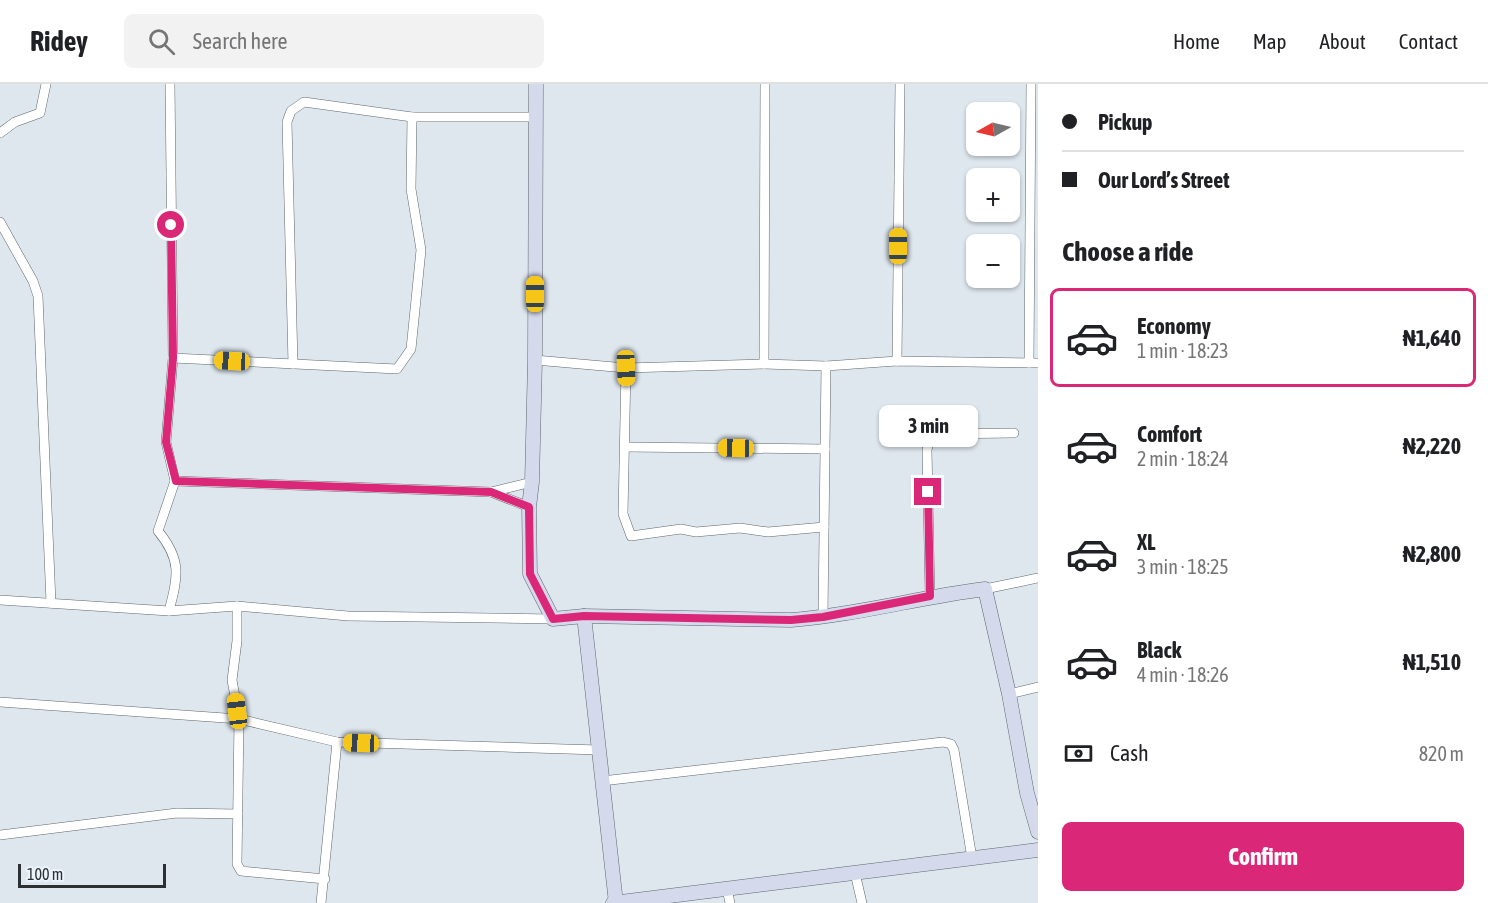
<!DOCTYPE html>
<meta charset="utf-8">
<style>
body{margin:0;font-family:"Asap Condensed",sans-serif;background:#f2f2f2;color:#202124;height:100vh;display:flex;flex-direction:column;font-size:22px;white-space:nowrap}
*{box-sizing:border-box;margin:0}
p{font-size:20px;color:#757577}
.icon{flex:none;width:33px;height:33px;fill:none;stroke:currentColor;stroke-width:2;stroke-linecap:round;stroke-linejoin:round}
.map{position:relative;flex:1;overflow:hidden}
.sheet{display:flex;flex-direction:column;background:#fff;width:450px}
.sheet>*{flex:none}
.guide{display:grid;align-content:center;height:132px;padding:0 24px;background:#fff}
.needle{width:39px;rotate:262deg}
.tools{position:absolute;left:966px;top:18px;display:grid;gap:12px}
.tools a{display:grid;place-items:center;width:54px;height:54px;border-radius:9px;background:#fff;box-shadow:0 2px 4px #0004;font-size:30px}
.scale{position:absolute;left:18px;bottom:15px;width:148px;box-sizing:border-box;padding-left:6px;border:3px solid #2d3033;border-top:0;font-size:16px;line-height:21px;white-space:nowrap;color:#2d3033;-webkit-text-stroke:4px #ebf4fb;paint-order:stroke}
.end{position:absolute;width:27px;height:27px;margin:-14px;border:8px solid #db2777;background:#fff;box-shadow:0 0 0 3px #fff}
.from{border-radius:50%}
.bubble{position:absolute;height:42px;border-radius:9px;background:#fff;box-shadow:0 2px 4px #0004;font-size:20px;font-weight:700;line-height:42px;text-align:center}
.car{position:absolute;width:18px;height:36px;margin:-18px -9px;border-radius:8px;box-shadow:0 0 4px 2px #0007;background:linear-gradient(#f5c518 24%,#345 0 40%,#f5c518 0 76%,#345 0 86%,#f5c518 0)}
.guide b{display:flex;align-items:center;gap:21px;height:57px;font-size:22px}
.guide b+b{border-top:2px solid #e0e0e0}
.guide i{width:15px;height:15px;background:#202124}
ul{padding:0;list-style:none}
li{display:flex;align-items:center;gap:18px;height:99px;margin:0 12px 9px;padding:0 12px;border:3px solid transparent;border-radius:9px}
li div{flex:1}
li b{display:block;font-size:22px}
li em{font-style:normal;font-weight:700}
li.active{border-color:#db2777}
li>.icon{width:54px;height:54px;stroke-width:1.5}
h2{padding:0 24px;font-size:27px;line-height:72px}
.pay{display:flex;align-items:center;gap:15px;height:66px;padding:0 24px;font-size:22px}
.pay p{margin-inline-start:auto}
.cta{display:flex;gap:12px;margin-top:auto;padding:12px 24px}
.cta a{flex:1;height:69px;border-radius:9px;background:#db2777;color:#fff;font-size:24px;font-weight:700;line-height:69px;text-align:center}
header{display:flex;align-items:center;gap:36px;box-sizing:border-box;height:84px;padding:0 30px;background:#fff;border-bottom:2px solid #e0e0e0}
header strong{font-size:28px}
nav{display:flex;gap:33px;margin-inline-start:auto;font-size:21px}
.search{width:420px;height:54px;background:#f2f2f2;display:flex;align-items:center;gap:15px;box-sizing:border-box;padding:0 21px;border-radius:9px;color:#757577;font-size:22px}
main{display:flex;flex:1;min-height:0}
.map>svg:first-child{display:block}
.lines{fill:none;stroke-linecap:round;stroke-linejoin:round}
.street-casing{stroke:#5e676c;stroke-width:10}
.secondary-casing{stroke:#5e676c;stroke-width:15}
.street{stroke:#fff;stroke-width:9}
.secondary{stroke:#d4daec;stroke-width:14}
.route{stroke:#db2777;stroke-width:8}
</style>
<header>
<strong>Ridey</strong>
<div class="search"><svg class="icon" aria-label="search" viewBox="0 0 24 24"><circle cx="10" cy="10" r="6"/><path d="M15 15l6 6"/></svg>Search here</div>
<nav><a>Home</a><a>Map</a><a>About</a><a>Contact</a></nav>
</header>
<main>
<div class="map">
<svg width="1038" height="819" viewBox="0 0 1038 819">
<rect width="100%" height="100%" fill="#dee7ee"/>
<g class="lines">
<g class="street-casing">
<g id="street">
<path d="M 0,49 L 15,38 L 40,29 L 46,0"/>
<path d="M 0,138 L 33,197 L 38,212 L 51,519"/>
<path d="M 173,274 L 397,285 L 411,265 L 421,166 L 411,105 L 412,33"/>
<path d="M 535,276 L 626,284 L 764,280 L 826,282 L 897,277 L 1038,279"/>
<path d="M 897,277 L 900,0"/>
<path d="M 1029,279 L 1031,0"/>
<path d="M 293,280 L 287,38 L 291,27 L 304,18 L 412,33 L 535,33"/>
<path d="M 764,280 L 765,0"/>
<path d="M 626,284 L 623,430 L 631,452 L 681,445 L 696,448 L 740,444 L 768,448 L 824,443"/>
<path d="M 625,363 L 825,365"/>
<path d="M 175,397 L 491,408 L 532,398"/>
<path d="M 491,408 L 529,423"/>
<path d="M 985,505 L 1038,494"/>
<path d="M 930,512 L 927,366 L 930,354 L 938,350 L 1014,349"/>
<path d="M 0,516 L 169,527 L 237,522 L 348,532 L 553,535"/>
<path d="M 237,522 L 237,557 L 232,596 L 239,635 L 237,780 L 241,787 L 325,795"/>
<path d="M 169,527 C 178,492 182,476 158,447 L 175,397 L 166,358 L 173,274 L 170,0"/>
<path d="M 823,533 L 826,282"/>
<path d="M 1009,610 L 1038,603"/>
<path d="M 0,618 L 239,635 L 337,658 L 599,666"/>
<path d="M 602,697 L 943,658 L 951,660 L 954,666 L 972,774"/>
<path d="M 0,751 L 177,729 L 238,730"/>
<path d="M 855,789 L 862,819"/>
<path d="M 727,805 L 730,819"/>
<path d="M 321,819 L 337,658"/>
</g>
</g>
<g class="secondary-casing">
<g id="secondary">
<path d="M 536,0 L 535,276 L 532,398 L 529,423 L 530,490 L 553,535 L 584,532 L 616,819"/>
<path d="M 584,532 L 791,536 C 856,531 920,513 985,505 L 1009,610 L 1027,709 L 1038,748"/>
<path d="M 613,819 L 1038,766"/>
</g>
</g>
<use href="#street" class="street"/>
<use href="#secondary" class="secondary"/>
</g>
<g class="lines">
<path class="route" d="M 171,141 L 173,274 L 166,358 L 176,397 L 491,408 L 529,423 L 530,490 L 553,535 L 584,532 L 791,536 L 823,533 L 930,512 L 928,408"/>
</g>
</svg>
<div class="tools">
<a><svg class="needle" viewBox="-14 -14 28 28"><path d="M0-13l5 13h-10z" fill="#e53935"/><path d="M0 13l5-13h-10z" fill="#757577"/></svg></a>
<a>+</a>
<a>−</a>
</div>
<div class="scale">100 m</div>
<i class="end from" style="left:171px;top:141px"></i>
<i class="end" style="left:928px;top:408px"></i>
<div class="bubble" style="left:879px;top:321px;width:99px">3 min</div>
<i class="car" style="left:898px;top:162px;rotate:0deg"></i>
<i class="car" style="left:535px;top:210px;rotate:0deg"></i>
<i class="car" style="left:232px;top:277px;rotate:273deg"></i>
<i class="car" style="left:626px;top:284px;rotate:178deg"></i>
<i class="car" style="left:736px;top:364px;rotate:271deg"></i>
<i class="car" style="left:237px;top:627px;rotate:353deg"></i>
<i class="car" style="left:361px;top:659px;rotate:272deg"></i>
</div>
<section class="sheet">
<div class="guide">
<b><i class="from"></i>Pickup</b>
<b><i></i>Our Lord’s Street</b>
</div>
<h2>Choose a ride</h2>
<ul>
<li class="active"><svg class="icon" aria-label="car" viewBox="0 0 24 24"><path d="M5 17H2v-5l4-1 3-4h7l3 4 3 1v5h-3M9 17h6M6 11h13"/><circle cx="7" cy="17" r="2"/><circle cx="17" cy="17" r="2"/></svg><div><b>Economy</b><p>1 min · 18:23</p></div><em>₦1,640</em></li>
<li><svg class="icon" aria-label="car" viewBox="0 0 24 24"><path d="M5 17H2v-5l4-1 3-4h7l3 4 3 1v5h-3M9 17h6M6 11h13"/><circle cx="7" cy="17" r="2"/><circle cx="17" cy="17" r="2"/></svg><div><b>Comfort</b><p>2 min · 18:24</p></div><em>₦2,220</em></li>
<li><svg class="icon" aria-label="car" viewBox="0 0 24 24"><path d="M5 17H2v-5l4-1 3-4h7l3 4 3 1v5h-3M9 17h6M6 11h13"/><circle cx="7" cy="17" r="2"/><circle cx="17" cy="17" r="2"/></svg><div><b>XL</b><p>3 min · 18:25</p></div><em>₦2,800</em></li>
<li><svg class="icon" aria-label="car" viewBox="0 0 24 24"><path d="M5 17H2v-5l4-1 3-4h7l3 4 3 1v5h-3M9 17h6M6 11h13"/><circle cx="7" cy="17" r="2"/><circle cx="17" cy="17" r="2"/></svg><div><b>Black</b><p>4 min · 18:26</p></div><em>₦1,510</em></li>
</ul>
<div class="pay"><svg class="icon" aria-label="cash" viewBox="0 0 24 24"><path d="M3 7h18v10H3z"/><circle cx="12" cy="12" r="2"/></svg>Cash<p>820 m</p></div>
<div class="cta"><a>Confirm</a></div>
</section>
</main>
